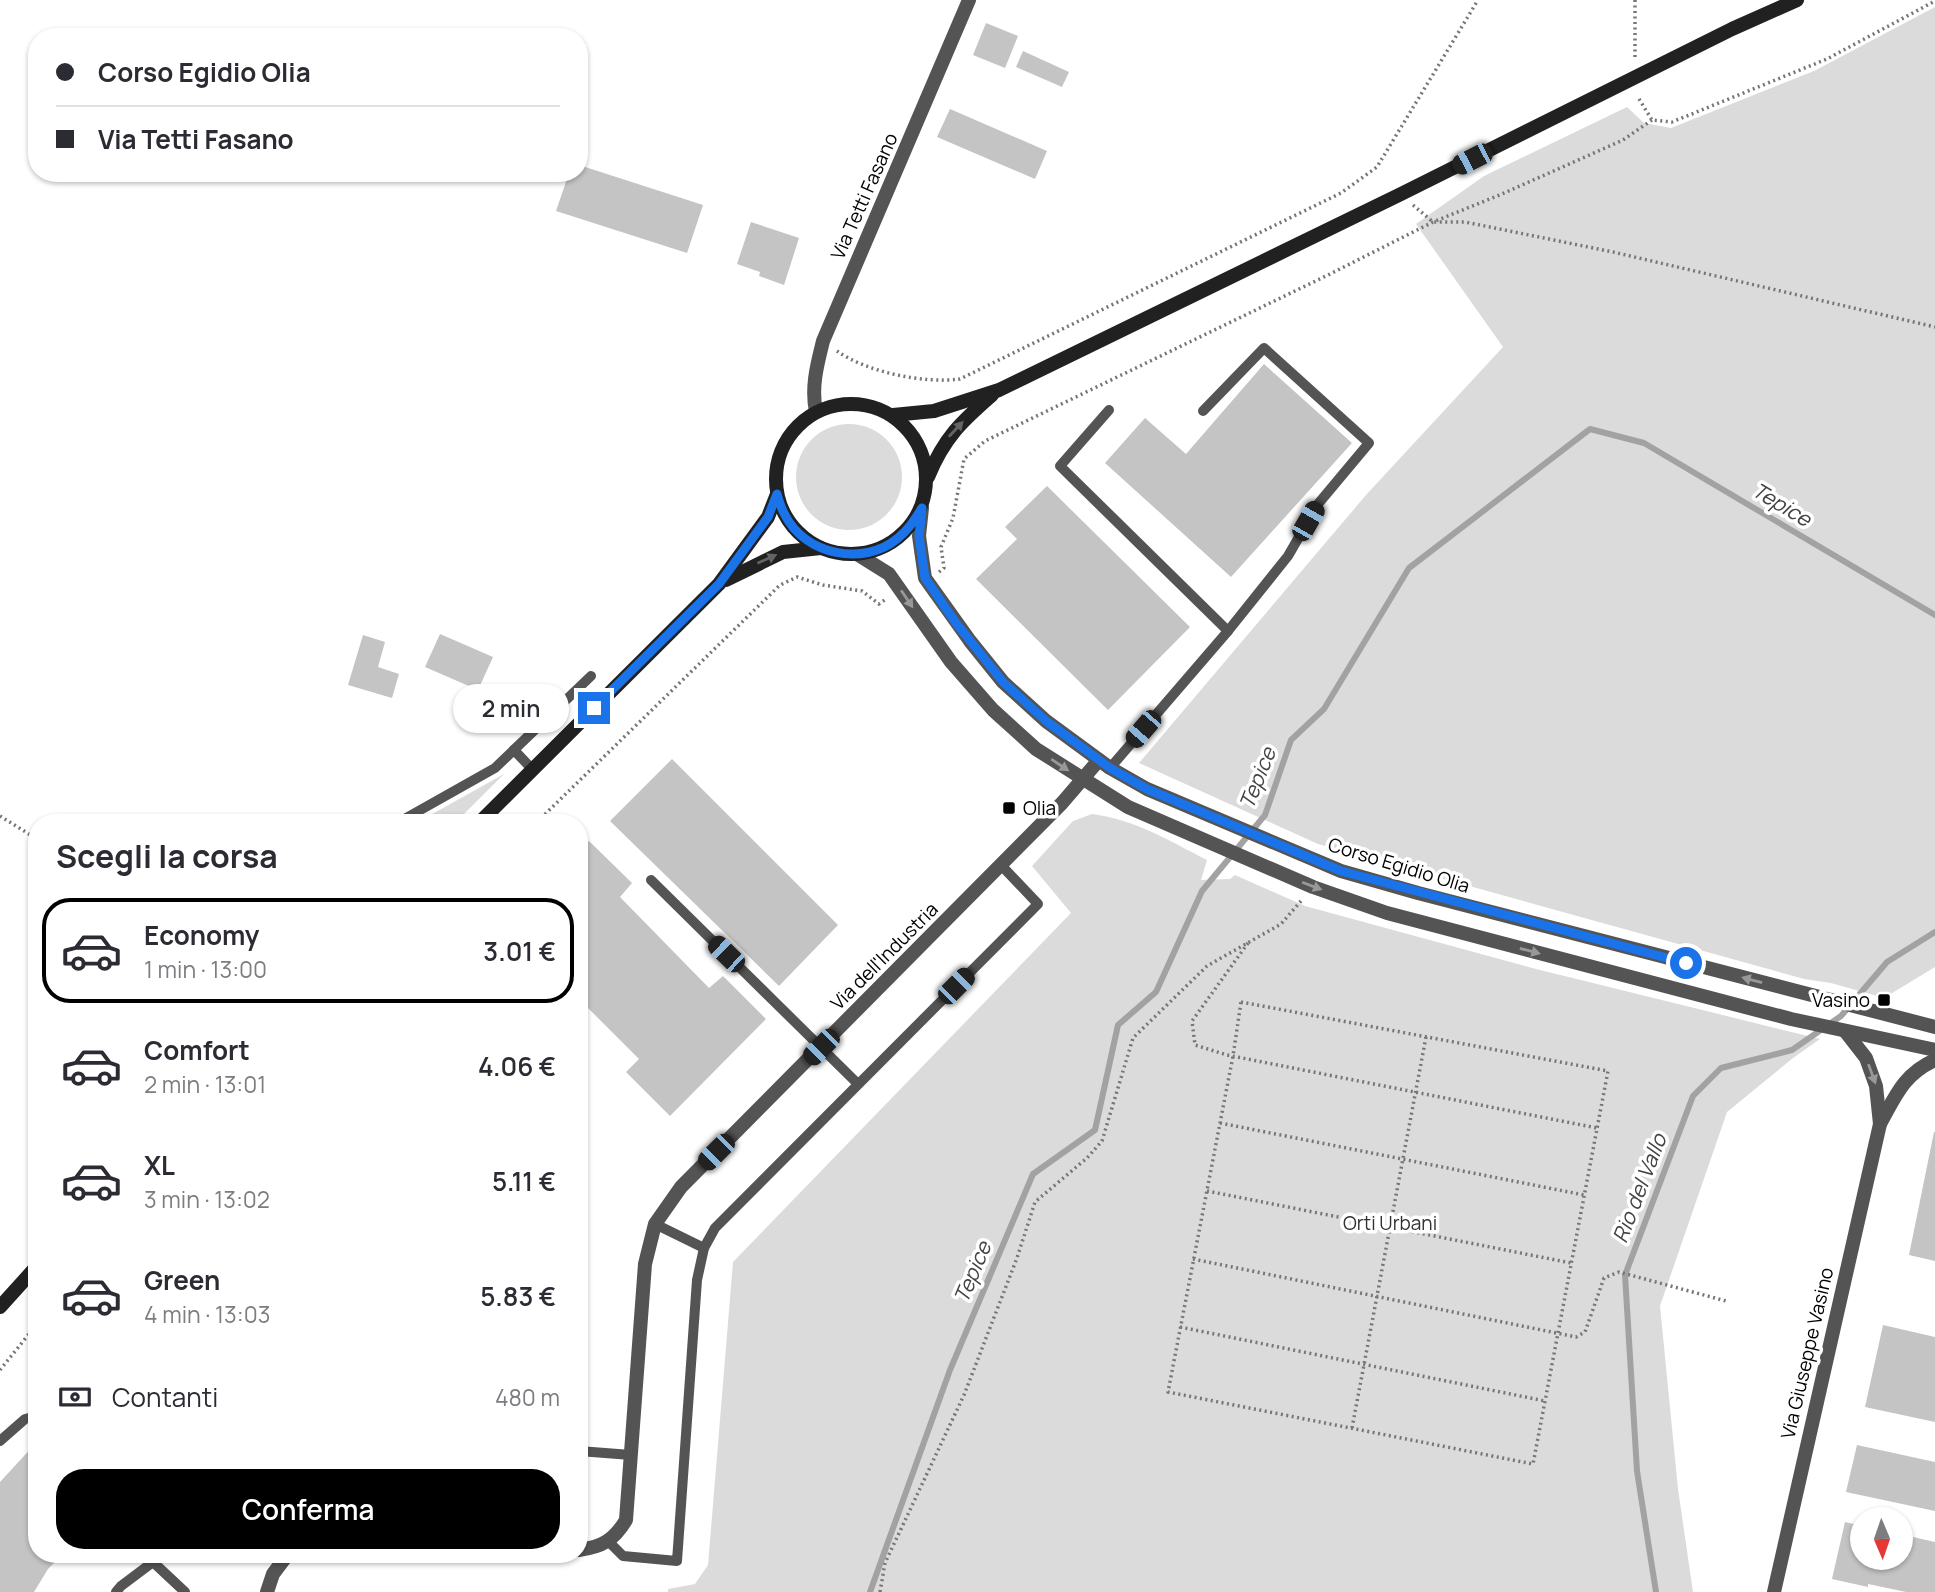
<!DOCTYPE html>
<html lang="it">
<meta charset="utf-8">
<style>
body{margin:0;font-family:Manrope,sans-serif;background:#f7f7f7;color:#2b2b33;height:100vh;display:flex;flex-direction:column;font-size:26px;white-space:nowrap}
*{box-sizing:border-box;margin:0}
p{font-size:23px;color:#7c7c81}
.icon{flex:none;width:38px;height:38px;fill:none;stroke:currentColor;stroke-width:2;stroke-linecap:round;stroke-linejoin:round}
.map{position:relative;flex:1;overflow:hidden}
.side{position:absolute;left:28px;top:814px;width:560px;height:749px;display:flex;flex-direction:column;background:#fff;border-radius:28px;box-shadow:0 2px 5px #0004}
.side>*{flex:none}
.banner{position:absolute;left:28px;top:28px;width:560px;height:154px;border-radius:28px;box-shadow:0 2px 5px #0004;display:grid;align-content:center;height:154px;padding:0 28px;background:#fff}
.needle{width:46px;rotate:178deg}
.buttons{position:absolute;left:1850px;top:1507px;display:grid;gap:14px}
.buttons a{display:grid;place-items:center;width:63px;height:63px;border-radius:50%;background:#fff;box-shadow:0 2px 5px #0004;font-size:35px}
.end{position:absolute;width:32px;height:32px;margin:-16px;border:9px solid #1a73e8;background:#fff;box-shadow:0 0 0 4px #fff}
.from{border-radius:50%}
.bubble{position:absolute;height:49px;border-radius:24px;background:#fff;box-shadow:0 2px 5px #0004;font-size:23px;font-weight:600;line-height:49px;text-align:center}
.car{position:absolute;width:21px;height:42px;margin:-21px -10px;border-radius:9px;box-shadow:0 0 5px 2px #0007;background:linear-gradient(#222 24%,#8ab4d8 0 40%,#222 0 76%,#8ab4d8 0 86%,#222 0)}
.banner b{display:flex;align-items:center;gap:24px;height:66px;font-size:26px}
.banner b+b{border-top:2px solid #e1e1e2}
.banner i{width:18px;height:18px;background:#2b2b33}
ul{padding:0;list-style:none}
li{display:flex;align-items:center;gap:21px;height:105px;margin:0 14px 10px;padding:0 14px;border:4px solid transparent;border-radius:28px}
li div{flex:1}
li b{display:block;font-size:26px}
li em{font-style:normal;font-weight:600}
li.selected{border-color:#000}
li>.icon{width:63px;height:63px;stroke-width:1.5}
h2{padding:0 28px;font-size:32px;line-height:84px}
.pay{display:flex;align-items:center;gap:18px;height:77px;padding:0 28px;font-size:26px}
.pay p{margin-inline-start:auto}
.button{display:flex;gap:14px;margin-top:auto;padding:14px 28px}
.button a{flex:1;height:80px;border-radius:28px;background:#000;color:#fff;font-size:28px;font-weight:600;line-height:80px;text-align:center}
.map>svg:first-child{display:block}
.green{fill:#dbdbdb}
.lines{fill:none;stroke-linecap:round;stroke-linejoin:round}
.stream{stroke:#a2a2a2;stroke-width:6}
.building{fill:#c4c4c4}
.path{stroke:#767676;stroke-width:3.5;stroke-dasharray:2 3.5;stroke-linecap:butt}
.service{stroke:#545454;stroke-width:10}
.minor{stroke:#545454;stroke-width:14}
.tertiary{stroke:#545454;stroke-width:14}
.secondary{stroke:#212121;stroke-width:14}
.oneway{fill:#646464}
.oneway2{fill:#989898}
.route{stroke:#1a73e8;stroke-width:9}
.poi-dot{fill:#000;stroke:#fff;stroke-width:2.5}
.labels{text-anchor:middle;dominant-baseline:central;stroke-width:7;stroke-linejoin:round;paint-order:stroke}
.street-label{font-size:19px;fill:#000;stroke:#fff}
.poi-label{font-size:19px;fill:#000;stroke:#fff;text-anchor:start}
.park-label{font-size:19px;fill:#323232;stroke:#fff}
.water-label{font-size:21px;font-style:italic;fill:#434343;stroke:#fff}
</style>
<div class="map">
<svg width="1935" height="1592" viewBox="0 0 1935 1592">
<rect width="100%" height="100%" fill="#fff"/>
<g class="green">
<path d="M 1935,7 L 1935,967 L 1884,998 L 1831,983 L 1804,979 L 1318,844 L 1139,763 L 1366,495 L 1503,347 L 1416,224 L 1484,176 L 1627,107 L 1644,123 L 1671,128 L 1814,71 Z"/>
<circle cx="849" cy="477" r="53"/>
<path d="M 504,774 L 456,822 L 418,822 Z"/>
<path d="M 1092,814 C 1134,819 1170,841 1207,860 L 1201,880 L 1230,879 L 1235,875 L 1305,906 L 1532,968 L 1820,1039 L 1793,1058 L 1727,1112 L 1660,1306 L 1678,1489 L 1693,1592 L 668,1592 L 668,1589 L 695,1584 L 708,1565 L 733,1262 L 1071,913 L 1032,866 L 1073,821 Z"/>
</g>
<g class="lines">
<g class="stream">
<path d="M 870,1592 L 950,1370 L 1033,1174 L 1095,1130 L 1118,1025 L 1156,992 L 1202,891 L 1265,815 L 1291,740 L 1324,709 L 1409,568 L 1590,429 L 1644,443 L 1935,615"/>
<path d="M 1656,1592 L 1637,1471 L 1625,1275 L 1693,1096 L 1721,1068 L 1792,1050 L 1841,1016 L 1887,962 L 1935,932"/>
</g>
</g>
<g class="building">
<path d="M 986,23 L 1018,36 L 1005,68 L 973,55 Z"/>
<path d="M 1023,51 L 1069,72 L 1062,87 L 1016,67 Z"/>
<path d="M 950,109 L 1047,151 L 1035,179 L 937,137 Z"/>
<path d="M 579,165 L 703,205 L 687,253 L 556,211 L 569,173 L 579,173 Z"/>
<path d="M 751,222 L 799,238 L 784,285 L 759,276 L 760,272 L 737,264 Z"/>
<path d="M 1264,364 L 1352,443 L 1231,577 L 1105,463 L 1145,418 L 1186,454 Z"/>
<path d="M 1047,486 L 1190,627 L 1108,710 L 976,579 L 1017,539 L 1005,527 Z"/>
<path d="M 440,634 L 493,657 L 478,690 L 425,667 Z"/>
<path d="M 363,635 L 385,642 L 378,667 L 399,674 L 392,698 L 348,685 Z"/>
<path d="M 672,759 L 838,925 L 779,986 L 610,821 Z"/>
<path d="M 589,841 L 632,883 L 620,897 L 709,988 L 723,976 L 766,1019 L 670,1116 L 626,1072 L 639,1059 L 579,999 L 579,850 Z"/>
<path d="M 1934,1132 L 1935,1132 L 1935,1261 L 1909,1255 Z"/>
<path d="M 1883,1325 L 1935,1337 L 1935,1422 L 1865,1407 Z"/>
<path d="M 35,1444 L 37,1554 L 63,1554 L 48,1569 L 34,1592 L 0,1592 L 0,1482 Z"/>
<path d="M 1857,1445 L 1935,1462 L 1935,1511 L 1846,1492 Z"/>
<path d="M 1845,1522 L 1862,1526 L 1862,1558 L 1900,1558 L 1900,1534 L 1935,1542 L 1935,1592 L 1906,1592 L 1868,1584 L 1868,1587 L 1832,1579 Z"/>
</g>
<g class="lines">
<g class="path">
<path d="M 1635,0 L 1635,60"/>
<path d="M 1639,99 L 1652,120 L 1672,122 L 1827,59 L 1935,1"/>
<path d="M 1413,205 L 1433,222 L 1465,222 L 1613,252 L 1935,327"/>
<path d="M 837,351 C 866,372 925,384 960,379 L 1341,193 L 1377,167 L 1478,0"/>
<path d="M 939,572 L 944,568 L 941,547 L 953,518 L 964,459 L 985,441 L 1328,275 L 1433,222 L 1502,194 L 1623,140 L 1652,120"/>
<path d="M 0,816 L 37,839"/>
<path d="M 537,822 L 780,585 L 797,577 L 823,585 L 862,591 L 879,604 L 886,599"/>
<path d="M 1248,943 L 1192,1021 L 1195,1045 L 1227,1055 L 1597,1128"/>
<path d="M 1241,1002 L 1608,1071 L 1533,1464 L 1168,1392 L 1233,1056 Z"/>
<path d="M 1220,1123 L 1584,1195"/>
<path d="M 1207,1191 L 1571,1263"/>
<path d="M 1193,1259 L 1576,1337 L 1585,1332 L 1604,1278 L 1619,1272 L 1726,1301"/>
<path d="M 1180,1327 L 1545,1401"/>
<path d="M 0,1370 L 37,1324"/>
<path d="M 1352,1428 L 1426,1037"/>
<path d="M 880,1592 L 885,1563 L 964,1395 L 1017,1258 L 1035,1202 L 1087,1158 L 1102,1141 L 1133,1038 L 1207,966 L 1281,924 L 1301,901"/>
</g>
<g class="service">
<path d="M 1109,410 L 1060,466 L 1228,631"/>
<path d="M 514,750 L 532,769"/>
<path d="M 1110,768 L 1228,631 L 1288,556 L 1318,504 L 1369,443 L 1264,348 L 1203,411"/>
<path d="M 399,822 L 495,768 L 591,676"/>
<path d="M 651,880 L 858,1084"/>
<path d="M 655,1224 L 704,1248"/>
<path d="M 0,1441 L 25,1419 L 37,1416"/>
<path d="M 579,1451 L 631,1455"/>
<path d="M 609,1542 L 623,1556 L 677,1561 L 697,1280 L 704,1248 L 715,1228 L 1038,904 L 1001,865"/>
<path d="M 153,1562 L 185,1592"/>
<path d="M 116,1592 L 121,1586 L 153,1562"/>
</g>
<g class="minor">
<path d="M 816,412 C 811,387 817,365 823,341 L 969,0"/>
<path d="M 1845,1031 L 1866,1058 L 1876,1086 L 1880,1124"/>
<path d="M 579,1550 C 602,1547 614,1540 626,1520 L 645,1264 L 655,1224 L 681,1187 L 1062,803 L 1099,760"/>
<path d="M 267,1592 L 273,1574 L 288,1554"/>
<path d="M 1774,1592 L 1880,1124 C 1896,1095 1904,1074 1935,1060"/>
</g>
<g class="tertiary">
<path d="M 922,508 L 919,536 L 925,578 L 970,641 L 1003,682 L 1046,721 L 1110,768 L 1147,789 L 1341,871 L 1418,893 L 1935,1027"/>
<path d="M 857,554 L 889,574 L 951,662 L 993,710 L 1036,749 L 1128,807 L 1313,887 L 1387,913 L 1791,1019 L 1935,1050"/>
</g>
<g class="secondary">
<circle cx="851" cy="479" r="75"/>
<path d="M 893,415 L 934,411 L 999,390 L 1401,194 L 1732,29 L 1797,0"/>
<path d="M 928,477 C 944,438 961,422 992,395"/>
<path d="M 726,580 L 783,552 L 821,548"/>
<path d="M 480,822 L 719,584 L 768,517 L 777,494"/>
<path d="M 0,1307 L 37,1266"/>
</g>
</g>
<defs><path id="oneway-solid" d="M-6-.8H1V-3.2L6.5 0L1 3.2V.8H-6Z" transform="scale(1.75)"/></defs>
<g class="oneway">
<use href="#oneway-solid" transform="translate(956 429) rotate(-47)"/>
<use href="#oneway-solid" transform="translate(767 559) rotate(-24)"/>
</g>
<g class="oneway2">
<use href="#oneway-solid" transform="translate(907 599) rotate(56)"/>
<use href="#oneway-solid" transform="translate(1060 765) rotate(34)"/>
<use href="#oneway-solid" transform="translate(1312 886) rotate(21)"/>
<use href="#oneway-solid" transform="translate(1530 951) rotate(15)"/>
<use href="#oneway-solid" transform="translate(1752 980) rotate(-165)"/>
<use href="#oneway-solid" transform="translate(1872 1074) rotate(70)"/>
</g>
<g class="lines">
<path class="route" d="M 594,708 L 719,584 L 768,517 L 777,494 C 779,501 781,508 785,515 C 805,555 864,567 898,538 C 909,529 915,519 922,508 L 919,536 L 925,578 L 956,623 L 1003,682 L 1046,721 L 1110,768 L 1147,789 L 1341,871 L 1686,963"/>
</g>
<g class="poi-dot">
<rect x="1002" y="801" width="14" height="14" rx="3.5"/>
<rect x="1877" y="993" width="14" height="14" rx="3.5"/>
</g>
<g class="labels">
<g class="street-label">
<text transform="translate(864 196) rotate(-66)">Via Tetti Fasano</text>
<text transform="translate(1399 865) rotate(17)">Corso Egidio Olia</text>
<text transform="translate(884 956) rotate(-45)">Via dell'Industria</text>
<text transform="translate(1807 1353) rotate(-77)">Via Giuseppe Vasino</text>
</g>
<g class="poi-label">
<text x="1023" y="808">Olia</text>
<text x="1870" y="1000" text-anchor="end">Vasino</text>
</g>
<g class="park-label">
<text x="1390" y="1223">Orti Urbani</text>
</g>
<g class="water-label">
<text transform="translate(1782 504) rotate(31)">Tepice</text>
<text transform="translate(1257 778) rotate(-68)">Tepice</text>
<text transform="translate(1639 1188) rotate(-69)">Rio del Vallo</text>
<text transform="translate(972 1272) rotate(-67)">Tepice</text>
</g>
</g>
</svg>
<div class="buttons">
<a><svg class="needle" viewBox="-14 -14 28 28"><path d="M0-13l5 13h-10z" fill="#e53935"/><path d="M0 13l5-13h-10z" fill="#7c7c81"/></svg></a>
</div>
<i class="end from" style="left:1686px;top:963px"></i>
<i class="end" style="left:594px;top:708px"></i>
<div class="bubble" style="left:453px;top:684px;width:116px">2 min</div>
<i class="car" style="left:1472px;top:159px;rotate:243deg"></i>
<i class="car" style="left:1308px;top:521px;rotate:30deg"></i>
<i class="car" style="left:1143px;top:729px;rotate:221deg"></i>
<i class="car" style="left:726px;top:954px;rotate:314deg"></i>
<i class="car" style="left:956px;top:986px;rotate:45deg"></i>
<i class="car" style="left:821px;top:1047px;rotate:225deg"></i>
<i class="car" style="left:716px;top:1152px;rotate:225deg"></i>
<div class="banner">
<b><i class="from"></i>Corso Egidio Olia</b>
<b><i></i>Via Tetti Fasano</b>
</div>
<section class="side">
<h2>Scegli la corsa</h2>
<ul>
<li class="selected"><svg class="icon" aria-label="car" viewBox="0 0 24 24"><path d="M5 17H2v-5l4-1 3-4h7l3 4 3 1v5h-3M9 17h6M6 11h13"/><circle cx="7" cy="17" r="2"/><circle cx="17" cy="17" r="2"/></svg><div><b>Economy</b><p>1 min · 13:00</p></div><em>3.01 €</em></li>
<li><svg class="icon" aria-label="car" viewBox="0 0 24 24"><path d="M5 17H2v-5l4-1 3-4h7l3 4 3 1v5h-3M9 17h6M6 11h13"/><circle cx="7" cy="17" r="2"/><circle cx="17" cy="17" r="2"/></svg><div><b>Comfort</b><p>2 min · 13:01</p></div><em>4.06 €</em></li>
<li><svg class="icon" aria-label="car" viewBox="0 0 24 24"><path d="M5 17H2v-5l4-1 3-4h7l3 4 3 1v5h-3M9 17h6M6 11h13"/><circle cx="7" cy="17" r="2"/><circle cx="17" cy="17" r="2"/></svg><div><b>XL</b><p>3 min · 13:02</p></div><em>5.11 €</em></li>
<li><svg class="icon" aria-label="car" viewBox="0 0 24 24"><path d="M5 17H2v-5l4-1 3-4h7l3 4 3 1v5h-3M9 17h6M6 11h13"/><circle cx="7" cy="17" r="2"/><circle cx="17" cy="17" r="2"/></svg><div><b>Green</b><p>4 min · 13:03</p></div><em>5.83 €</em></li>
</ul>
<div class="pay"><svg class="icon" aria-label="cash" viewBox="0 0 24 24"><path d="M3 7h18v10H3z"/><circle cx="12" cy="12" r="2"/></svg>Contanti<p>480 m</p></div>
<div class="button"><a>Conferma</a></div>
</section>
</div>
